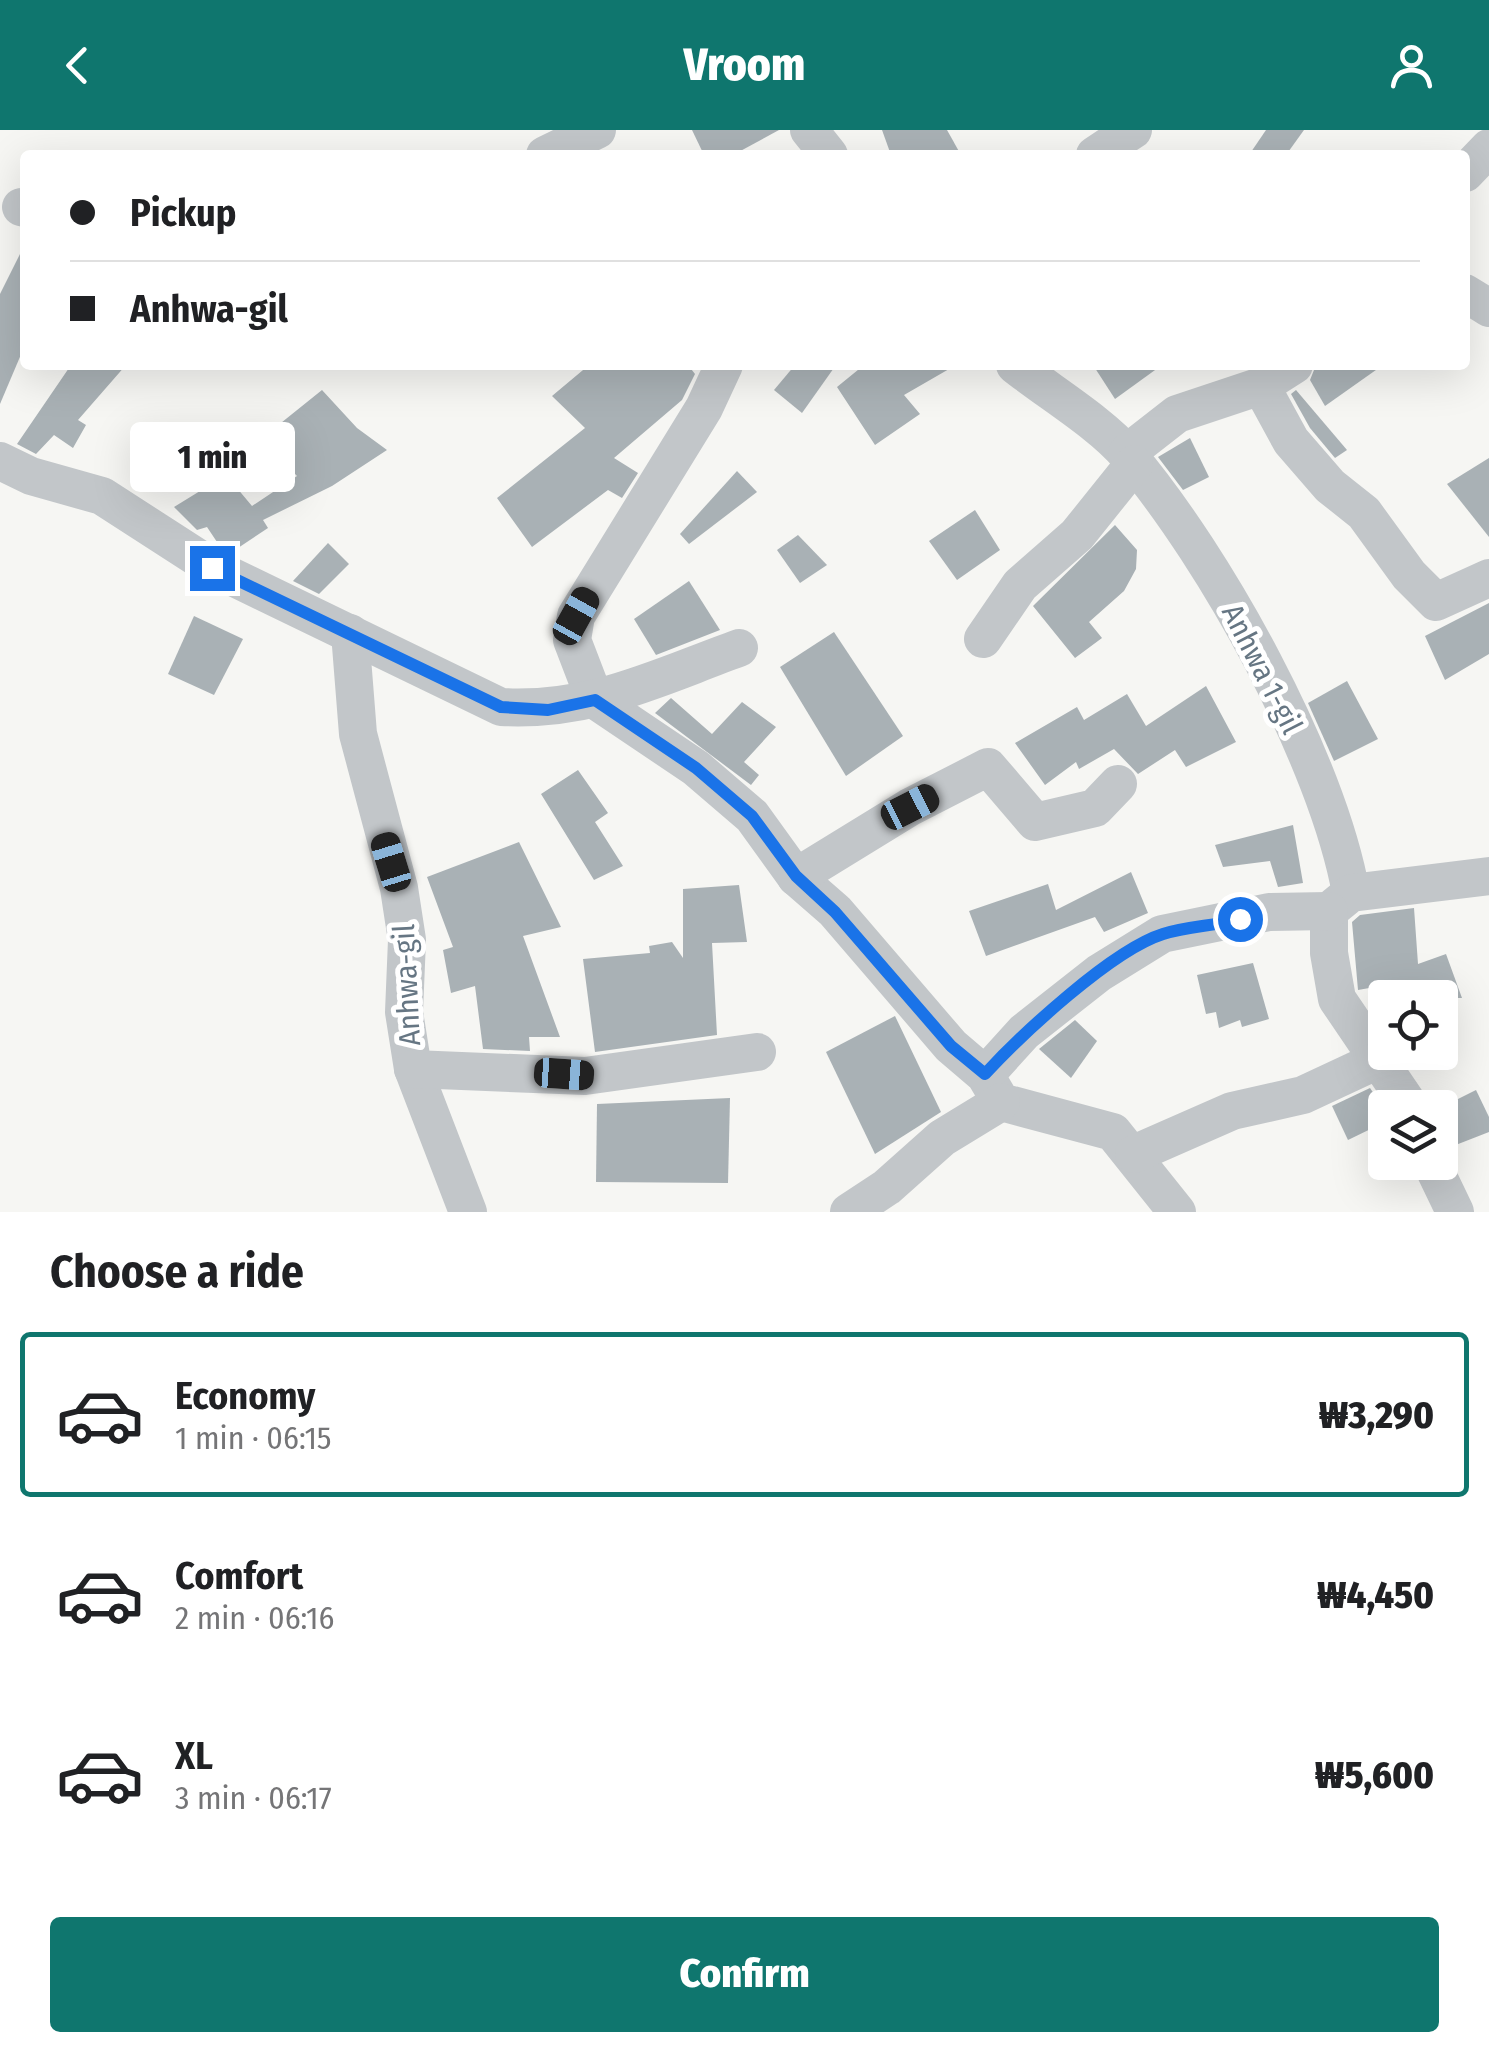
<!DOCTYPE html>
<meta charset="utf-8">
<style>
body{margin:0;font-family:"Fira Sans Condensed",sans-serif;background:#f2f2f2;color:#202124;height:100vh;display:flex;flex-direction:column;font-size:38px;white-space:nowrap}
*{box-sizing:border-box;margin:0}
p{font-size:32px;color:#757577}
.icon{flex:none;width:55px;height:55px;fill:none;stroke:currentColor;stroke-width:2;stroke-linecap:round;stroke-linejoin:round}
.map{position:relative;height:1082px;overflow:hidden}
.sheet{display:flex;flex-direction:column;background:#fff;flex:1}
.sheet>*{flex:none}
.hud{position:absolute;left:20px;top:20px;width:1450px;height:220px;border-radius:10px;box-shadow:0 10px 40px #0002;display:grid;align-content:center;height:220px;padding:0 50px;background:#fff}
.tools{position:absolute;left:1368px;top:850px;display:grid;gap:20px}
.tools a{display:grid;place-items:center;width:90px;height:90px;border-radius:10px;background:#fff;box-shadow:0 10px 40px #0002;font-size:50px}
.end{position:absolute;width:45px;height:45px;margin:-22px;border:12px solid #1a73e8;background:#fff;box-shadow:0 0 0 5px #fff}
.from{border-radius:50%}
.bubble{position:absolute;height:70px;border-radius:10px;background:#fff;box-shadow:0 10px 40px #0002;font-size:32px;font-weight:800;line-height:70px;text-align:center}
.car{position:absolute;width:30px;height:60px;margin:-30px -15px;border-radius:12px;box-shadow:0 0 8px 2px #0007;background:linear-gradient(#222 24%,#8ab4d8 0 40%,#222 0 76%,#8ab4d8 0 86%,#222 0)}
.hud b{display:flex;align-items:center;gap:35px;height:95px;font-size:38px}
.hud b+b{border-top:2px solid #e0e0e0}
.hud i{width:25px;height:25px;background:#202124}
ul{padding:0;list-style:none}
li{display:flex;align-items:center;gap:30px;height:165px;margin:0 20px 15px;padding:0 30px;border:5px solid transparent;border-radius:10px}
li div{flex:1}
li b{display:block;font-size:38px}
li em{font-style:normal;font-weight:800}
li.current{border-color:#0f766e}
li>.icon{width:90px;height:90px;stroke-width:1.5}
h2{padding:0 50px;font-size:45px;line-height:120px}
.button{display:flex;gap:20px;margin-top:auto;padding:20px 50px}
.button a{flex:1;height:115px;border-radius:10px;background:#0f766e;color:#fff;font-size:40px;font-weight:800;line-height:115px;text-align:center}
header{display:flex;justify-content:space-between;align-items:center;height:130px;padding:0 50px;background:#0f766e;color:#fff;font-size:45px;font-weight:800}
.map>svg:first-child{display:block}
.building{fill:#a9b1b5}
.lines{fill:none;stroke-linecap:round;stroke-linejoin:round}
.minor{stroke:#c2c6c9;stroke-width:38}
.route{stroke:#1a73e8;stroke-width:12}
.labels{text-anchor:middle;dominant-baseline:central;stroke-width:10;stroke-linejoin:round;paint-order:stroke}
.street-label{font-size:30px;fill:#667683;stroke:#fff}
</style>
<header><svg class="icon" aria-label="back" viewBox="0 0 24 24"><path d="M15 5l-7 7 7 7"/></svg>Vroom<svg class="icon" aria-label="person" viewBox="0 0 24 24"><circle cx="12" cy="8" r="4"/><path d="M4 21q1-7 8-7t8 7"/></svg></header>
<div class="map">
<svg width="1489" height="1082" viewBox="0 0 1489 1082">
<rect width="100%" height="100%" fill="#f6f6f3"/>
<g class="building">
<path d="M 692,0 L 779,0 L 733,25 L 704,25 Z"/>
<path d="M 882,0 L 947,0 L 961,25 L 891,25 Z"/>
<path d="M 1266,0 L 1304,0 L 1286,25 L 1249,25 Z"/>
<path d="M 25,114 L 25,215 L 0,274 L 0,164 Z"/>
<path d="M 71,235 L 126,235 L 78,290 L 86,295 L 73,318 L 54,305 L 36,324 L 17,314 Z"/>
<path d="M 589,235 L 688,235 L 695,244 L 682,270 L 614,328 L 638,343 L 622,368 L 608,360 L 532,417 L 497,368 L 585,298 L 552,266 Z"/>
<path d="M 795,235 L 836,235 L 802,283 L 774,260 Z"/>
<path d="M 864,235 L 956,235 L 904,265 L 920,284 L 875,315 L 837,257 Z"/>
<path d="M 1093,235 L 1162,235 L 1115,269 Z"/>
<path d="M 1316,235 L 1383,235 L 1325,276 L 1310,250 Z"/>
<path d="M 322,260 L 357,298 L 387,320 L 332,356 L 263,390 L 268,398 L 232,422 L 219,415 L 207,397 L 197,400 L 174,377 L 226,345 L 252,376 L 297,346 L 261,309 Z"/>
<path d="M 1296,260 L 1347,320 L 1335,328 L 1310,298 L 1291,264 Z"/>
<path d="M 1190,308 L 1209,347 L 1183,360 L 1158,327 Z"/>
<path d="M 1489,328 L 1489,407 L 1447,354 Z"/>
<path d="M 737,341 L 757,362 L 689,414 L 680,404 Z"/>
<path d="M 975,380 L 1000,420 L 957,450 L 929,411 Z"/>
<path d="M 1115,395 L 1137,420 L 1136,439 L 1124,461 L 1089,492 L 1102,508 L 1075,528 L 1033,476 Z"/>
<path d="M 798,405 L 827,435 L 800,453 L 777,420 Z"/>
<path d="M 328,413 L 349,434 L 319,464 L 293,451 Z"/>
<path d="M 689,451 L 720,500 L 656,525 L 634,489 Z"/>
<path d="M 1489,473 L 1489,524 L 1445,550 L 1425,506 Z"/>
<path d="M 194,486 L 243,509 L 214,565 L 168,544 Z"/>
<path d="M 834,502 L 903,606 L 846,646 L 780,537 Z"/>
<path d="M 1347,551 L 1378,609 L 1334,631 L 1308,573 Z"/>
<path d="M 1206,556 L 1236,612 L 1186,637 L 1175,620 L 1138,644 L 1114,619 L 1079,639 L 1076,632 L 1045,655 L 1015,613 L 1077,577 L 1084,590 L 1127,564 L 1146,596 Z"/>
<path d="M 671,568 L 712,604 L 742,572 L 776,597 L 744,632 L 759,645 L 751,655 L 655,583 Z"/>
<path d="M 578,640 L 608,683 L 595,692 L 623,736 L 594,750 L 541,664 Z"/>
<path d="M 1293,695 L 1303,753 L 1278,757 L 1270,731 L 1223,737 L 1215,715 Z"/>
<path d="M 519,712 L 561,797 L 523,806 L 560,907 L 529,907 L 530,921 L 483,919 L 475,856 L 451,863 L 443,820 L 453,817 L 427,747 Z"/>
<path d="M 1131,742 L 1148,783 L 1104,802 L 1095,787 L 986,826 L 969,781 L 1048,754 L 1056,780 Z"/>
<path d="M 739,755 L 747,812 L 712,813 L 717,905 L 595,922 L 583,829 L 650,823 L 649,816 L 672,812 L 683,828 L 683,759 Z"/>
<path d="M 1414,778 L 1418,834 L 1446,824 L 1462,868 L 1397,868 L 1392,854 L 1358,860 L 1352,792 L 1360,785 Z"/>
<path d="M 1253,833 L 1269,889 L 1242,897 L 1240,890 L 1219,898 L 1216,882 L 1206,884 L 1197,845 Z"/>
<path d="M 895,886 L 941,982 L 875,1024 L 826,922 Z"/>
<path d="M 1075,890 L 1097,911 L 1071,948 L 1039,919 Z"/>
<path d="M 1370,958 L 1385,980 L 1385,992 L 1348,1010 L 1332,976 Z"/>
<path d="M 1476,960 L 1489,987 L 1489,1002 L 1448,1018 L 1440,1012 L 1440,978 Z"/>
<path d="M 730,968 L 728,1053 L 596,1052 L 597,974 Z"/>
</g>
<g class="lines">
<g class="minor">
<path d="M 809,0 L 829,25"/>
<path d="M 545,25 L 597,0"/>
<path d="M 1095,25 L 1133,0"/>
<path d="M 1465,43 L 1489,18"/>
<path d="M 21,77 L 25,78"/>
<path d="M 1465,163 L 1489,178"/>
<path d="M 724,235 L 704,278 L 576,486 L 572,510 L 595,570 L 696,638 L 752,686 L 796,747 L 835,781 L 951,916 L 985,945 L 1001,972 L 1113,1002 L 1177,1082"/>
<path d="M 1015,235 C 1049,262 1101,293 1128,325 C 1216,429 1327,629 1351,763"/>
<path d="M 1261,256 L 1291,311 L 1330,356 L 1364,383 L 1409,445 L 1436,472 L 1489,448"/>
<path d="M 1127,323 L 1177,284 L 1261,256 L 1294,235"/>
<path d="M 0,331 L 31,346 L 102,366 L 212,437 L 501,577 C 591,582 656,548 739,518"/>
<path d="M 350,503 L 358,604 L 399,758 L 407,810 L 404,882 L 413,939 L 468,1082"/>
<path d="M 983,509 L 1020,455 L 1077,405 L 1134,334"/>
<path d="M 796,747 L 910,677 L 988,637 L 1035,692 L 1095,678 L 1118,654"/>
<path d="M 1335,776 L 1351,763 L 1489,746"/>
<path d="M 1329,781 L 1329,823 L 1337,869 L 1411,978"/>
<path d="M 413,939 L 585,946 L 757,922"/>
<path d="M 985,945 L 1024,902 L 1099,843 L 1162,804 L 1269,782 L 1329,781"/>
<path d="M 1134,1024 L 1232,981 L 1303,965 L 1378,930"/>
<path d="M 1431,1032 L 1455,1082"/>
<path d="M 849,1082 L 887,1057 L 942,1008 L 1001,972"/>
</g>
</g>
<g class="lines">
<path class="route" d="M 212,438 L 501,577 L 548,580 L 595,570 L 696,638 L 752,686 L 796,746 L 835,782 L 951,916 L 985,944 C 1022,904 1112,820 1163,804 C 1188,796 1215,796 1240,789"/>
</g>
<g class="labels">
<g class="street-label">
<text transform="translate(1262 539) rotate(63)">Anhwa 1-gil</text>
<text transform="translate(407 855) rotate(-93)">Anhwa-gil</text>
</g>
</g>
</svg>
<div class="tools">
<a><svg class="icon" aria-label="locate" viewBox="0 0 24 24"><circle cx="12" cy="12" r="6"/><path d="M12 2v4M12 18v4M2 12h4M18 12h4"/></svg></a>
<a><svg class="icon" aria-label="layers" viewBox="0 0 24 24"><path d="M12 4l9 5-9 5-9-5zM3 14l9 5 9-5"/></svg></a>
</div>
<i class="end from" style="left:1240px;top:789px"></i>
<i class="end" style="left:212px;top:438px"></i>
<div class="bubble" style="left:130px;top:292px;width:165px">1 min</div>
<i class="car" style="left:576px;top:486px;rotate:29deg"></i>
<i class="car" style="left:910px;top:677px;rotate:63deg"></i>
<i class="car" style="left:391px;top:732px;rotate:343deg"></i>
<i class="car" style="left:564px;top:944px;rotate:94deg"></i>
<div class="hud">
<b><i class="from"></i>Pickup</b>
<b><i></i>Anhwa-gil</b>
</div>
</div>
<section class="sheet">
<h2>Choose a ride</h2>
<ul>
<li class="current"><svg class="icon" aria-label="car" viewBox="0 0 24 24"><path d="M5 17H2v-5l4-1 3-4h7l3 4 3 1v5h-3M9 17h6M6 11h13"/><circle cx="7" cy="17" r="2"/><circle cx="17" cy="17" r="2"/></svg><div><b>Economy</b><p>1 min · 06:15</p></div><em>₩3,290</em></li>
<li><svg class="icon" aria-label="car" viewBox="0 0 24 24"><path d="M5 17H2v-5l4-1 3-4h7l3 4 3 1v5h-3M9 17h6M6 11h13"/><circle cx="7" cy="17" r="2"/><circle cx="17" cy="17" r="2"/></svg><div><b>Comfort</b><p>2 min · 06:16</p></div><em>₩4,450</em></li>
<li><svg class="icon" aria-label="car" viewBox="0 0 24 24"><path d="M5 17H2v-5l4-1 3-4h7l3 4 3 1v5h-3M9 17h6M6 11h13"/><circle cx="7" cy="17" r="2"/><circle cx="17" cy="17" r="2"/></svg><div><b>XL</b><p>3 min · 06:17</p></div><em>₩5,600</em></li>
</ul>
<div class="button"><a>Confirm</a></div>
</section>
